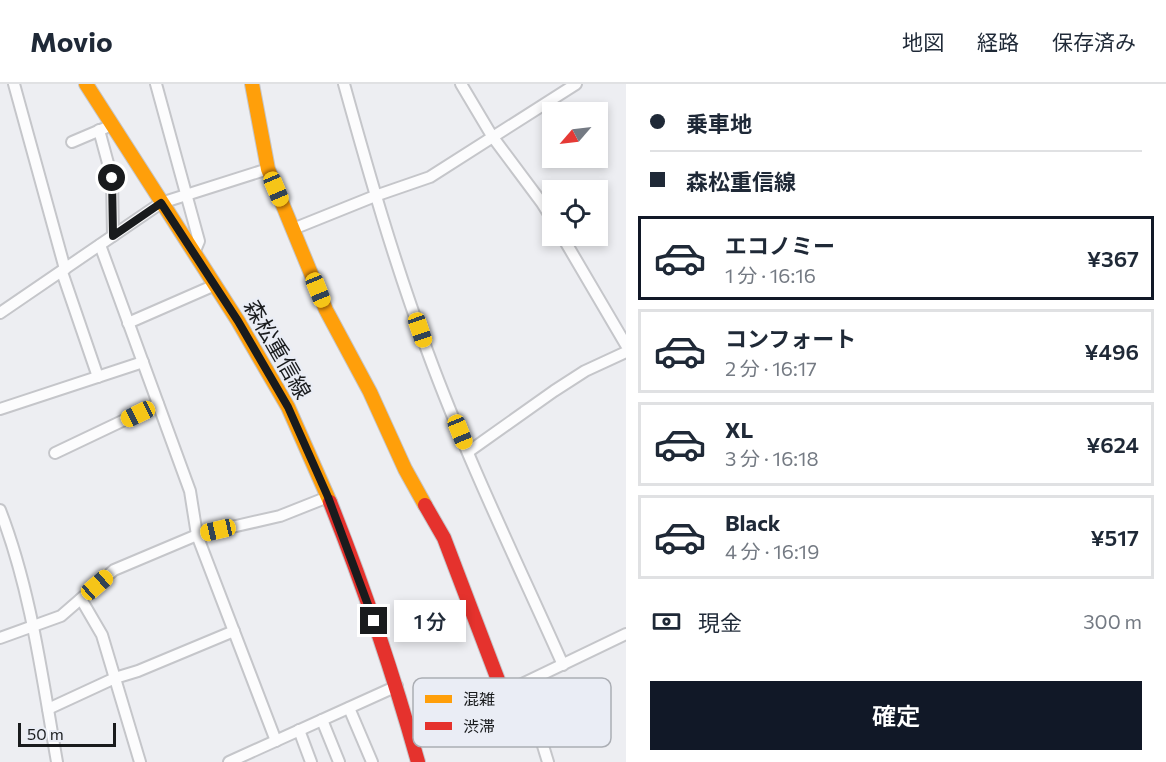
<!DOCTYPE html>
<html lang="ja">
<meta charset="utf-8">
<style>
body{margin:0;font-family:Commissioner,"Noto Sans JP",sans-serif;background:#f6f6f7;color:#1f2937;height:100vh;display:flex;flex-direction:column;font-size:22px;white-space:nowrap}
*{box-sizing:border-box;margin:0}
p{font-size:20px;color:#747a83}
.icon{flex:none;width:33px;height:33px;fill:none;stroke:currentColor;stroke-width:2;stroke-linecap:round;stroke-linejoin:round}
.map{position:relative;flex:1;overflow:hidden}
.panel{display:flex;flex-direction:column;background:#fff;width:540px}
.panel>*{flex:none}
.hud{display:grid;align-content:center;height:132px;padding:0 24px;background:#fff}
.needle{width:39px;rotate:242deg}
.fabs{position:absolute;left:542px;top:18px;display:grid;gap:12px}
.fabs a{display:grid;place-items:center;width:66px;height:66px;border-radius:0px;background:#fff;box-shadow:0 3px 9px #0003;font-size:30px}
.scale{position:absolute;left:18px;bottom:15px;width:98px;box-sizing:border-box;padding-left:6px;border:3px solid #191b1d;border-top:0;font-size:16px;line-height:21px;white-space:nowrap;color:#191b1d;-webkit-text-stroke:4px #eaedf5;paint-order:stroke}
.end{position:absolute;width:27px;height:27px;margin:-14px;border:8px solid #191b1d;background:#fff;box-shadow:0 0 0 3px #fff}
.from{border-radius:50%}
.bubble{position:absolute;height:42px;border-radius:0px;background:#fff;box-shadow:0 3px 9px #0003;font-size:20px;font-weight:600;line-height:42px;text-align:center}
.car{position:absolute;width:18px;height:36px;margin:-18px -9px;border-radius:8px;box-shadow:0 0 4px 2px #0007;background:linear-gradient(#f5c518 24%,#345 0 40%,#f5c518 0 76%,#345 0 86%,#f5c518 0)}
.hud b{display:flex;align-items:center;gap:21px;height:57px;font-size:22px}
.hud b+b{border-top:2px solid #e0e1e3}
.hud i{width:15px;height:15px;background:#1f2937}
ul{padding:0;list-style:none}
li{display:flex;align-items:center;gap:18px;height:84px;margin:0 12px 9px;padding:0 12px;border:3px solid #e0e1e3;border-radius:0px}
li div{flex:1}
li b{display:block;font-size:22px}
li em{font-style:normal;font-weight:600}
li.selected{border-color:#111827}
li>.icon{width:54px;height:54px;stroke-width:1.5}
.pay{display:flex;align-items:center;gap:15px;height:66px;padding:0 24px;font-size:22px}
.pay p{margin-inline-start:auto}
.button{display:flex;gap:12px;margin-top:auto;padding:12px 24px}
.button a{flex:1;height:69px;border-radius:0px;background:#111827;color:#fff;font-size:24px;font-weight:600;line-height:69px;text-align:center}
header{display:flex;align-items:center;gap:36px;box-sizing:border-box;height:84px;padding:0 30px;background:#fff;border-bottom:2px solid #e0e1e3}
header strong{font-size:28px}
nav{display:flex;gap:33px;margin-inline-start:auto;font-size:21px}
main{display:flex;flex:1;min-height:0}
.map>svg:first-child{display:block}
.lines{fill:none;stroke-linecap:round;stroke-linejoin:round}
.street-casing{stroke:#c5c6ca;stroke-width:14}
.slow-casing{stroke:#c5c6ca;stroke-width:16}
.jam-casing{stroke:#c5c6ca;stroke-width:16}
.street{stroke:#fcfcfd;stroke-width:10}
.slow{stroke:#ff9f0a;stroke-width:14}
.jam{stroke:#e5322d;stroke-width:14}
.route{stroke:#191b1d;stroke-width:8}
.labels{text-anchor:middle;dominant-baseline:central;stroke-width:5;stroke-linejoin:round;paint-order:stroke}
.street-label{font-size:22px;fill:#191b1d;stroke:#eaedf5}
.key{fill:#eaedf5;stroke:#abaeb4;stroke-width:1.5}
.key-label{font-size:16px;fill:#191b1d}
</style>
<header>
<strong>Movio</strong>
<nav><a>地図</a><a>経路</a><a>保存済み</a></nav>
</header>
<main>
<div class="map">
<svg width="626" height="678" viewBox="0 0 626 678">
<rect width="100%" height="100%" fill="#edeef2"/>
<g class="lines">
<g class="street-casing">
<g id="street">
<path d="M 14,0 L 65,185"/>
<path d="M 156,0 L 199,157 L 194,169"/>
<path d="M 344,0 C 369,90 395,181 428,269 C 467,375 517,478 563,581"/>
<path d="M 461,0 L 492,52 L 542,119 L 552,135"/>
<path d="M 99,46 L 112,94 L 113,152"/>
<path d="M 72,58 L 105,44"/>
<path d="M 293,145 L 375,112 L 430,93 L 576,0"/>
<path d="M 562,152 L 626,261"/>
<path d="M 100,161 L 190,407 L 197,451 L 276,657"/>
<path d="M 62,188 L 98,293"/>
<path d="M 0,229 L 161,119 L 268,85"/>
<path d="M 128,239 L 215,201"/>
<path d="M 0,325 L 143,278"/>
<path d="M 468,368 L 554,307 L 585,287 L 626,268"/>
<path d="M 55,369 L 158,320"/>
<path d="M 0,426 C 31,506 42,593 57,678"/>
<path d="M 81,515 L 102,551 L 140,678"/>
<path d="M 0,554 L 61,532 L 114,486 L 197,451 L 280,432 L 328,413"/>
<path d="M 524,600 L 548,678"/>
<path d="M 349,624 L 372,678"/>
<path d="M 48,625 L 115,594 L 138,587 L 234,547"/>
<path d="M 322,636 L 339,678"/>
<path d="M 299,646 L 311,678"/>
<path d="M 412,653 L 626,550"/>
<path d="M 229,678 L 397,602"/>
</g>
</g>
<g class="slow-casing">
<g id="slow">
<path d="M 86,0 L 238,237 L 288,323 L 330,418"/>
<path d="M 252,0 L 268,85 L 326,226 L 370,308 L 405,385 L 425,421"/>
</g>
</g>
<g class="jam-casing">
<g id="jam">
<path d="M 330,418 C 364,503 393,589 418,678"/>
<path d="M 425,421 L 444,454 L 503,609"/>
</g>
</g>
<use href="#street" class="street"/>
<use href="#slow" class="slow"/>
<use href="#jam" class="jam"/>
</g>
<g class="lines">
<path class="route" d="M 112,94 L 113,152 L 161,119 L 238,237 L 288,323 L 328,413 L 374,537"/>
</g>
<g class="labels">
<g class="street-label">
<text transform="translate(278 265) rotate(60)">森松重信線</text>
</g>
</g>
<rect x="413" y="594" width="198" height="69" rx="9" class="key"/>
<rect x="425" y="611" width="27" height="8" fill="#ff9f0a"/>
<rect x="425" y="638" width="27" height="8" fill="#e5322d"/>
<g class="key-label">
<text x="463" y="621">混雑</text>
<text x="463" y="648">渋滞</text>
</g>
</svg>
<div class="fabs">
<a><svg class="needle" viewBox="-14 -14 28 28"><path d="M0-13l5 13h-10z" fill="#e53935"/><path d="M0 13l5-13h-10z" fill="#747a83"/></svg></a>
<a><svg class="icon" aria-label="locate" viewBox="0 0 24 24"><circle cx="12" cy="12" r="6"/><path d="M12 2v4M12 18v4M2 12h4M18 12h4"/></svg></a>
</div>
<div class="scale">50 m</div>
<i class="end from" style="left:112px;top:94px"></i>
<i class="end" style="left:374px;top:537px"></i>
<div class="bubble" style="left:394px;top:516px;width:72px">1 分</div>
<i class="car" style="left:276px;top:105px;rotate:157deg"></i>
<i class="car" style="left:318px;top:206px;rotate:158deg"></i>
<i class="car" style="left:420px;top:246px;rotate:161deg"></i>
<i class="car" style="left:138px;top:330px;rotate:244deg"></i>
<i class="car" style="left:460px;top:348px;rotate:158deg"></i>
<i class="car" style="left:218px;top:446px;rotate:257deg"></i>
<i class="car" style="left:97px;top:501px;rotate:49deg"></i>
</div>
<section class="panel">
<div class="hud">
<b><i class="from"></i>乗車地</b>
<b><i></i>森松重信線</b>
</div>
<ul>
<li class="selected"><svg class="icon" aria-label="car" viewBox="0 0 24 24"><path d="M5 17H2v-5l4-1 3-4h7l3 4 3 1v5h-3M9 17h6M6 11h13"/><circle cx="7" cy="17" r="2"/><circle cx="17" cy="17" r="2"/></svg><div><b>エコノミー</b><p>1 分 · 16:16</p></div><em>¥367</em></li>
<li><svg class="icon" aria-label="car" viewBox="0 0 24 24"><path d="M5 17H2v-5l4-1 3-4h7l3 4 3 1v5h-3M9 17h6M6 11h13"/><circle cx="7" cy="17" r="2"/><circle cx="17" cy="17" r="2"/></svg><div><b>コンフォート</b><p>2 分 · 16:17</p></div><em>¥496</em></li>
<li><svg class="icon" aria-label="car" viewBox="0 0 24 24"><path d="M5 17H2v-5l4-1 3-4h7l3 4 3 1v5h-3M9 17h6M6 11h13"/><circle cx="7" cy="17" r="2"/><circle cx="17" cy="17" r="2"/></svg><div><b>XL</b><p>3 分 · 16:18</p></div><em>¥624</em></li>
<li><svg class="icon" aria-label="car" viewBox="0 0 24 24"><path d="M5 17H2v-5l4-1 3-4h7l3 4 3 1v5h-3M9 17h6M6 11h13"/><circle cx="7" cy="17" r="2"/><circle cx="17" cy="17" r="2"/></svg><div><b>Black</b><p>4 分 · 16:19</p></div><em>¥517</em></li>
</ul>
<div class="pay"><svg class="icon" aria-label="cash" viewBox="0 0 24 24"><path d="M3 7h18v10H3z"/><circle cx="12" cy="12" r="2"/></svg>現金<p>300 m</p></div>
<div class="button"><a>確定</a></div>
</section>
</main>
